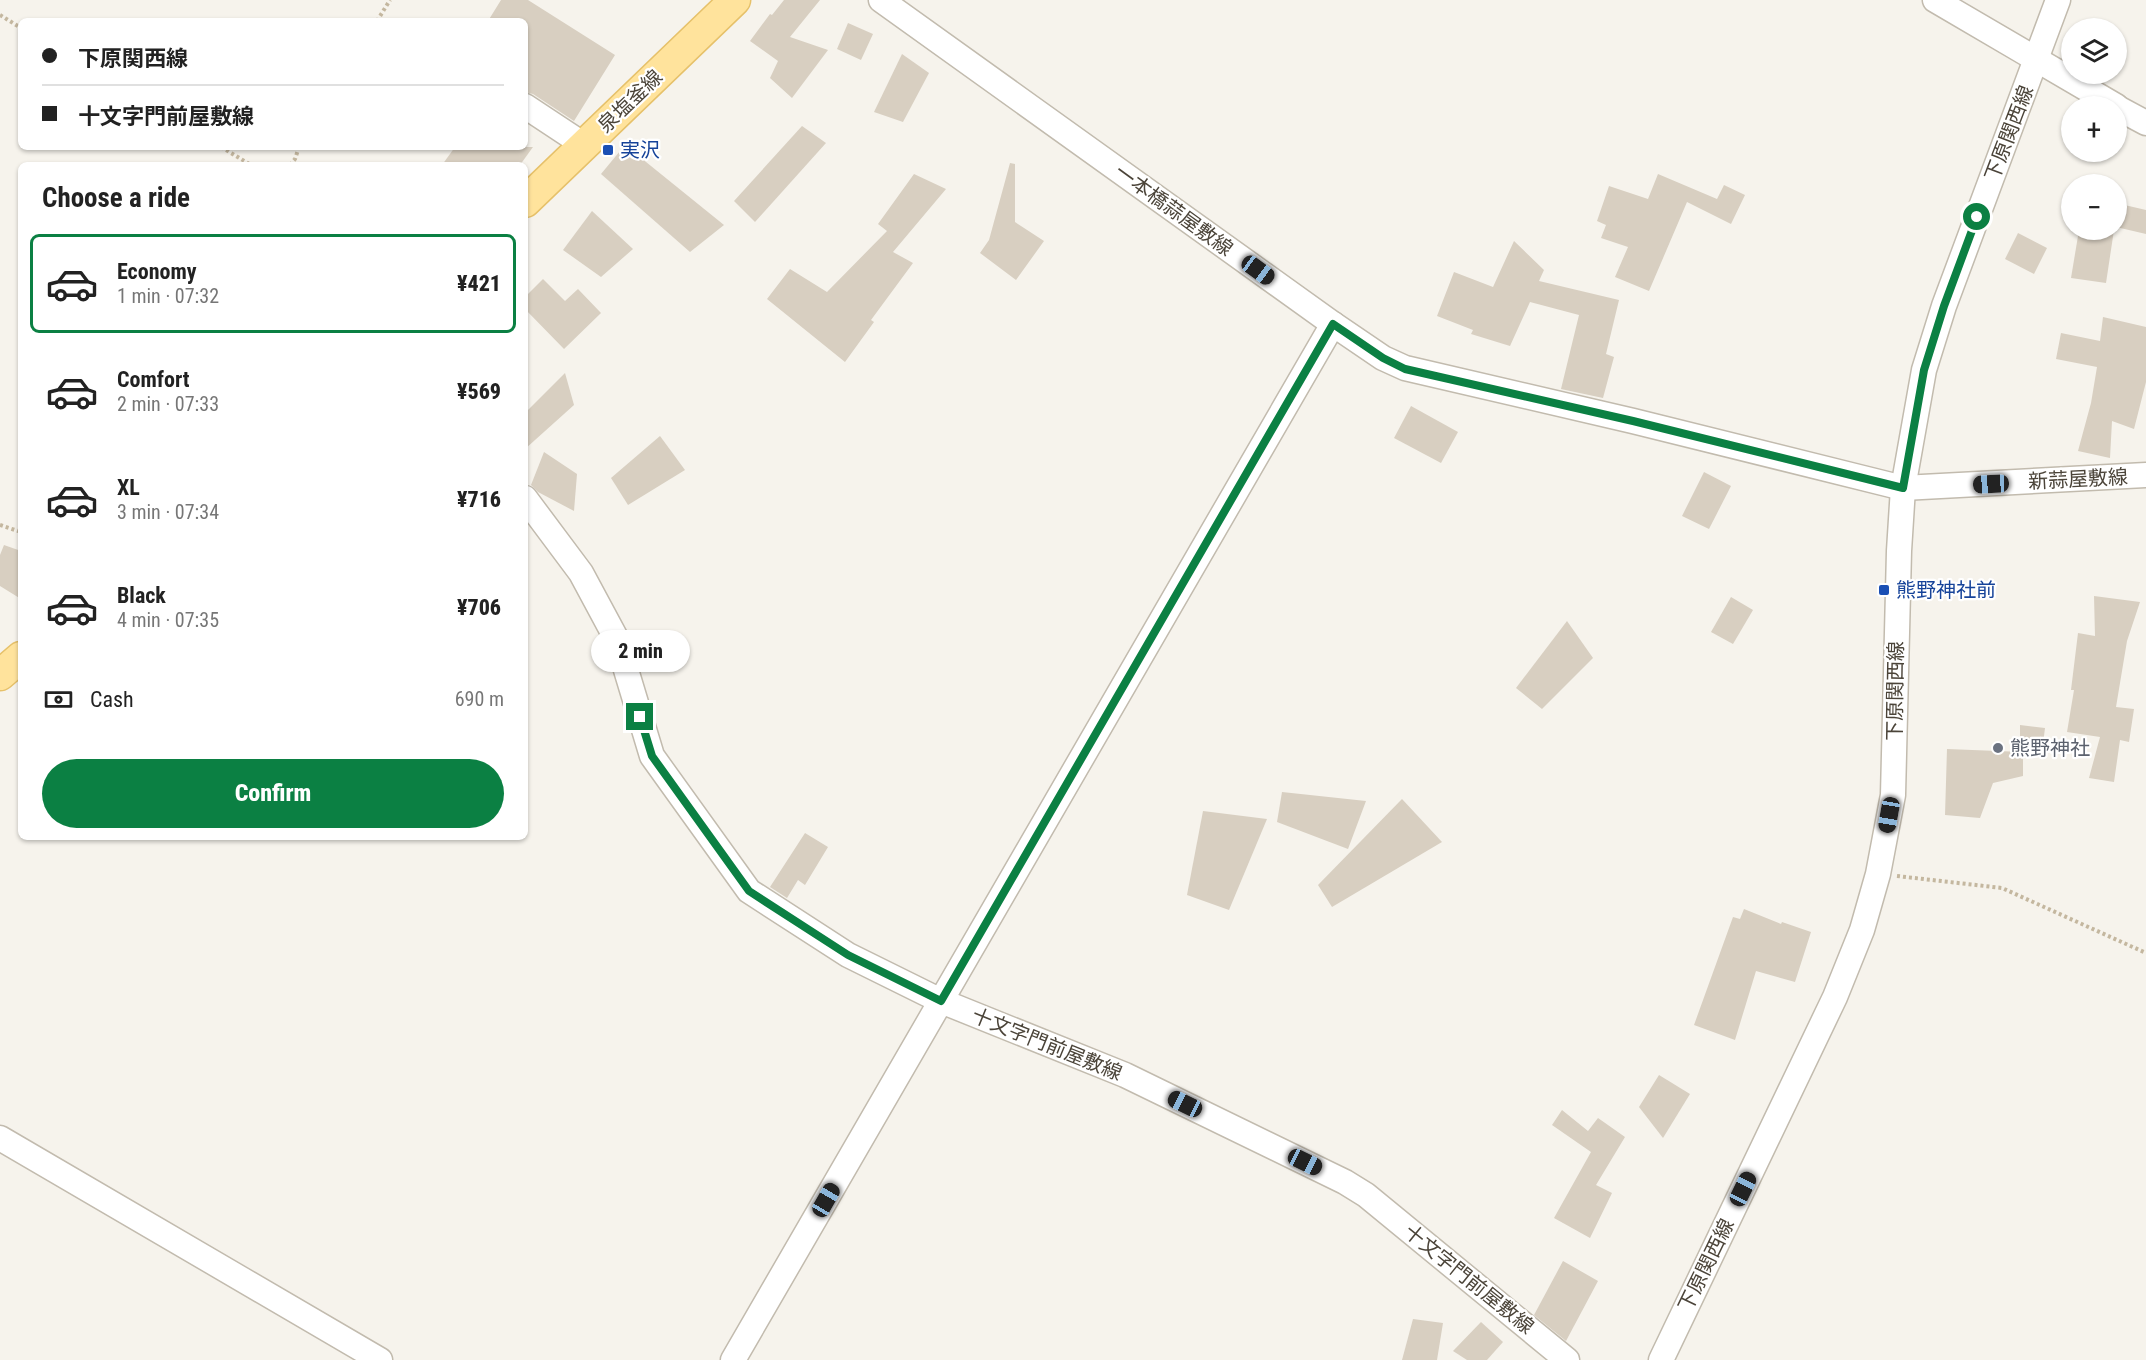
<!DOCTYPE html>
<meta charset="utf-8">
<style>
body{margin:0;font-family:"Roboto Condensed","Noto Sans JP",sans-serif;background:#f6f6f6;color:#222;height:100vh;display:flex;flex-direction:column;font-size:22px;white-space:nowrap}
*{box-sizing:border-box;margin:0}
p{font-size:20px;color:#767676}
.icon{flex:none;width:33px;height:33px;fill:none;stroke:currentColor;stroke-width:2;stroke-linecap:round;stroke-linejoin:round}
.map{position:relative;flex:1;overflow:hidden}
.panel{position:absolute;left:18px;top:162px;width:510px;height:678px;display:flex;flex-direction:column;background:#fff;border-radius:9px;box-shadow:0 2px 4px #0004}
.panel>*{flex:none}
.guide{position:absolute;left:18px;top:18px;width:510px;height:132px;border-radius:9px;box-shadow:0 2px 4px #0004;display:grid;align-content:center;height:132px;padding:0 24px;background:#fff}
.controls{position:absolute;left:2061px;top:18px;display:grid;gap:12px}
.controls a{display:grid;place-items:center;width:66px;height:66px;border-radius:50%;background:#fff;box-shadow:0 2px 4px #0004;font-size:30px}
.end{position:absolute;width:27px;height:27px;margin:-14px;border:8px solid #0b8043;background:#fff;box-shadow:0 0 0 3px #fff}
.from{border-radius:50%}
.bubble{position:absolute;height:42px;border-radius:21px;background:#fff;box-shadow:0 2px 4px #0004;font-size:20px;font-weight:800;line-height:42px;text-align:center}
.car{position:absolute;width:18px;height:36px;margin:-18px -9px;border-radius:8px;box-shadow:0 0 4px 2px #0007;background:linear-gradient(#222 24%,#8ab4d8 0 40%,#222 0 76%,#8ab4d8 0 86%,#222 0)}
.guide b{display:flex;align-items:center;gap:21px;height:57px;font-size:22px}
.guide b+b{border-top:2px solid #e0e0e0}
.guide i{width:15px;height:15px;background:#222}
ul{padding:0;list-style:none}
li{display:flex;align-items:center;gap:18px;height:99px;margin:0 12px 9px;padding:0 12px;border:3px solid transparent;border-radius:9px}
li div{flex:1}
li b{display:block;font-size:22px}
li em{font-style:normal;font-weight:800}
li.current{border-color:#0b8043}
li>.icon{width:54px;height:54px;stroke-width:1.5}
h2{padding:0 24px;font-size:27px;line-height:72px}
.pay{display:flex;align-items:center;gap:15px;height:66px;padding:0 24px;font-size:22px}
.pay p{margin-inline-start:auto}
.button{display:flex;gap:12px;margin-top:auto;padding:12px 24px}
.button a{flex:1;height:69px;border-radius:36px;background:#0b8043;color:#fff;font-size:24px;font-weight:800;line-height:69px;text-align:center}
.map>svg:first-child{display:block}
.building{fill:#d8cfc1}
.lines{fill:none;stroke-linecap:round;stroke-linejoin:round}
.minor-casing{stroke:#c2bbae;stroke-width:27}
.major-casing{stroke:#e6c16a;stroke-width:33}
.path{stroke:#c4b79f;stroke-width:4;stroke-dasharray:3 3;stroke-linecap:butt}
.minor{stroke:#fff;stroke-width:24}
.major{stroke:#ffe39c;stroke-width:30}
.route{stroke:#0b8043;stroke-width:8}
.transit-dot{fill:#1a4fb4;stroke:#fff;stroke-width:2}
.worship-dot{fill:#6b7280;stroke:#fff;stroke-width:2}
.labels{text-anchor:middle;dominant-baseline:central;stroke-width:4.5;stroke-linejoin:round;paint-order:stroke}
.street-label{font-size:20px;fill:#4b4439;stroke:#fff}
.transit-label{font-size:20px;fill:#164399;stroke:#fff;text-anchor:start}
.worship-label{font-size:20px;fill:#5b616d;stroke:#fff;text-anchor:start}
</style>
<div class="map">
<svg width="2146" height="1360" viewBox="0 0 2146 1360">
<rect width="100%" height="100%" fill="#f6f3ec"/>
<g class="building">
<path d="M 501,0 L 528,0 L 615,55 L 574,121 L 533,94 L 525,92 L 525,21 L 488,21 Z"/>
<path d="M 784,0 L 820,0 L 790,37 L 828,50 L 792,98 L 770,78 L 778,61 L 750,41 L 770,14 L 772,15 Z"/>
<path d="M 848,23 L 873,34 L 861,60 L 837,49 Z"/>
<path d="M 902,54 L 929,73 L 903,122 L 874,112 Z"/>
<path d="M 802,126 L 826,143 L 755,222 L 734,201 Z"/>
<path d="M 625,145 L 724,225 L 690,252 L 601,174 Z"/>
<path d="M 455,147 L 533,147 L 520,165 L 442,165 Z"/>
<path d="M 1010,163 L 1015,164 L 1015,222 L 1044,241 L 1016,280 L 980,253 L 989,240 Z"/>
<path d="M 914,174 L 946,189 L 893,252 L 913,263 L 871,320 L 874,322 L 845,362 L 767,299 L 790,269 L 827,292 L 887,231 L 878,224 Z"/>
<path d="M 1658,174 L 1717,199 L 1724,185 L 1745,195 L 1731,224 L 1687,202 L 1649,291 L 1615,277 L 1628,247 L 1601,238 L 1606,225 L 1597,221 L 1609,186 L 1648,199 Z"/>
<path d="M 2116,203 L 2146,210 L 2146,234 L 2116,227 Z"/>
<path d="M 592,211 L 633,249 L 601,277 L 563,250 Z"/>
<path d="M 2079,230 L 2114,230 L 2106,283 L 2071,278 Z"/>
<path d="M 2018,233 L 2047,248 L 2034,274 L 2005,259 Z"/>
<path d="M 1514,241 L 1544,270 L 1539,281 L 1619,300 L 1606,354 L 1614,357 L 1603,398 L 1561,389 L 1579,315 L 1530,302 L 1510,346 L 1471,334 L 1473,330 L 1437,316 L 1454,272 L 1493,287 Z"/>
<path d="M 543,279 L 565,301 L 578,289 L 601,313 L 564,349 L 525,309 L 525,297 Z"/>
<path d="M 2103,317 L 2146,327 L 2146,382 L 2134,429 L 2112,421 L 2110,458 L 2078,451 L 2091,403 L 2097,367 L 2056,359 L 2061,333 L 2100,341 Z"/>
<path d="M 565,373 L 574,405 L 525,449 L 525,413 Z"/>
<path d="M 1411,406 L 1458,432 L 1441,463 L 1394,438 Z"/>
<path d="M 660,436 L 685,470 L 628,505 L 611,478 Z"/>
<path d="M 544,452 L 577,474 L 574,511 L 538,492 L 531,485 Z"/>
<path d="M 1704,472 L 1731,486 L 1709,529 L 1682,516 Z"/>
<path d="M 4,545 L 21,551 L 21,599 L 0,586 L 0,555 Z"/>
<path d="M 2094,596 L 2140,602 L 2127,641 L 2116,707 L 2134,709 L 2129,742 L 2120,740 L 2114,782 L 2089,778 L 2100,737 L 2067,732 L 2074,690 L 2071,690 L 2078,633 L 2095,636 Z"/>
<path d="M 1731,597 L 1753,610 L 1733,644 L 1711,632 Z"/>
<path d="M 1567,621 L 1593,658 L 1542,709 L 1516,688 Z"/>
<path d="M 2020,725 L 2045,728 L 2042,752 L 2020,752 Z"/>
<path d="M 1947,749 L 2023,752 L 2023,776 L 1993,783 L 1980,818 L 1945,815 Z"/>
<path d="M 1282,792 L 1366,801 L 1348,849 L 1277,822 Z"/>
<path d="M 1402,799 L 1442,842 L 1332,907 L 1318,885 Z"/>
<path d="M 1203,811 L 1267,819 L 1229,910 L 1187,895 Z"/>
<path d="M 805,833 L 828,847 L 805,885 L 798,880 L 787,898 L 770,887 Z"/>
<path d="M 1744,909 L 1781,924 L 1782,922 L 1811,932 L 1795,982 L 1756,971 L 1735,1040 L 1694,1025 L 1733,917 L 1740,919 Z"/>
<path d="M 1659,1075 L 1690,1094 L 1663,1138 L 1639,1107 Z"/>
<path d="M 1562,1110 L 1588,1131 L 1598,1118 L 1625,1137 L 1596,1185 L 1612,1193 L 1590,1238 L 1554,1218 L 1591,1152 L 1552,1125 Z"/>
<path d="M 1563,1261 L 1598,1281 L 1566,1341 L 1534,1315 Z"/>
<path d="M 1413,1319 L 1443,1323 L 1437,1360 L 1402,1360 Z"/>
<path d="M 1481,1322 L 1503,1342 L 1487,1360 L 1467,1360 L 1453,1351 Z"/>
</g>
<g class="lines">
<g class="minor-casing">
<g id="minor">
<path d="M 881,0 L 1333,324 L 1383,358 L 1405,368 L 1633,421 L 1903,488 L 2146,475"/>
<path d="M 1935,0 L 2116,106"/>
<path d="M 525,106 L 584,145"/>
<path d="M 2116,107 L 2146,123"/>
<path d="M 525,498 L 581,573 L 617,640 L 652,756 L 749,891 L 848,955 L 941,1001 L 1125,1075 L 1345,1182 L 1366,1195 L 1567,1360"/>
<path d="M 0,1138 L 380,1360"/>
<path d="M 733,1360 L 1333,324"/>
<path d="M 1661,1360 L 1835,997 L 1862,930 L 1878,874 L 1893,795 L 1899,551 L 1903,488 L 1924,370 L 1944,306 L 2058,0"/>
</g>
</g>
<g class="major-casing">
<g id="major">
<path d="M 525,202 L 735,0"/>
<path d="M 0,675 L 21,657"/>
</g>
</g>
<g class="path">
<path d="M 0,15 L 21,28"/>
<path d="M 377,21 L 390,0"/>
<path d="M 221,147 L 251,165"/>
<path d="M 290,165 L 295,159 L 299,147"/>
<path d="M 0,525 L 21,532"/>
<path d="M 1897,876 L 2002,888 L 2146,953"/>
</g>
<use href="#minor" class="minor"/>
<use href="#major" class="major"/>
</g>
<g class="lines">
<path class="route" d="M 640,717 L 652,756 L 749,891 L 848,955 L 941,1001 L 1333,324 L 1383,358 L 1405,369 L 1633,421 L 1903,488 L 1924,370 L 1944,306 L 1977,217"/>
</g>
<g class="transit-dot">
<rect x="602" y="144" width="12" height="12" rx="3"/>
<rect x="1878" y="584" width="12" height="12" rx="3"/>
</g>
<circle class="worship-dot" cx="1998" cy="748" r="6"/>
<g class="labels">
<g class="street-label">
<text transform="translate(630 101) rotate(-44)">泉塩釜線</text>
<text transform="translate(2009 133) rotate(-69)">下原関西線</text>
<text transform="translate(1174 210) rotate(36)">一本橋蒜屋敷線</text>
<text transform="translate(2078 479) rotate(-3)">新蒜屋敷線</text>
<text transform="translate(1895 691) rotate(-89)">下原関西線</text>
<text transform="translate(1047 1044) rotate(22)">十文字門前屋敷線</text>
<text transform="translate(1706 1265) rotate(-64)">下原関西線</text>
<text transform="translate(1469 1279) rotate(39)">十文字門前屋敷線</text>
</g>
<g class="transit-label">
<text x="620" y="150">実沢</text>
<text x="1896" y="590">熊野神社前</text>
</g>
<g class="worship-label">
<text x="2010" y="748">熊野神社</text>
</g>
</g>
</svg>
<div class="controls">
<a><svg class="icon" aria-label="layers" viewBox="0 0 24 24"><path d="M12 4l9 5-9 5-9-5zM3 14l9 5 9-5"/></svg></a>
<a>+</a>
<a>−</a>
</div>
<i class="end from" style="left:1977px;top:217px"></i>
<i class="end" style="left:640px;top:717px"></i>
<div class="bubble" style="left:591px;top:630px;width:99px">2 min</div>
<i class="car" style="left:1258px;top:270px;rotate:126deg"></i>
<i class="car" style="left:1991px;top:484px;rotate:267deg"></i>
<i class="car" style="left:1889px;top:815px;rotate:190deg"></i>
<i class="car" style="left:1185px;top:1104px;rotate:296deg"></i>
<i class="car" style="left:1305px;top:1162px;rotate:116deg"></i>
<i class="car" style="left:1743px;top:1189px;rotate:26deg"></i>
<i class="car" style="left:826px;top:1200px;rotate:30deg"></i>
<div class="guide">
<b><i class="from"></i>下原関西線</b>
<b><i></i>十文字門前屋敷線</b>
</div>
<section class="panel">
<h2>Choose a ride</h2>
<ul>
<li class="current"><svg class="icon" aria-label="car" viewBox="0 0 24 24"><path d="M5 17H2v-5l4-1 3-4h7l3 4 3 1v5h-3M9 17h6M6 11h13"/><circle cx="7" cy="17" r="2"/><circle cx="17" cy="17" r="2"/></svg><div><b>Economy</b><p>1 min · 07:32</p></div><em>¥421</em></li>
<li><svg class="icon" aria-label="car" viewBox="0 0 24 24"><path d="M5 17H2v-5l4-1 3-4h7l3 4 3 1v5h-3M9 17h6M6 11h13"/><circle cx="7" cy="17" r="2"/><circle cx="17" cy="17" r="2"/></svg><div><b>Comfort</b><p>2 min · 07:33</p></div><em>¥569</em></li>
<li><svg class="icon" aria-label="car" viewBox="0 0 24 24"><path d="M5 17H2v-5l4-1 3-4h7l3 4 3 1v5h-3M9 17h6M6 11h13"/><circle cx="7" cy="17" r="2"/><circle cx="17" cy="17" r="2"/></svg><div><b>XL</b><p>3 min · 07:34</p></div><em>¥716</em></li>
<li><svg class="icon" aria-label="car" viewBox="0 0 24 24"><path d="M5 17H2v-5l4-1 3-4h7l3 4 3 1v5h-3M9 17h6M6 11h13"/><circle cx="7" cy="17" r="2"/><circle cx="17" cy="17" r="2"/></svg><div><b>Black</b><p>4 min · 07:35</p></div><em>¥706</em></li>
</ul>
<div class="pay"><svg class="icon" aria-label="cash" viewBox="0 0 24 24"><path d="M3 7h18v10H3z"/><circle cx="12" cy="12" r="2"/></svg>Cash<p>690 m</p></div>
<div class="button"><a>Confirm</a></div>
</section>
</div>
